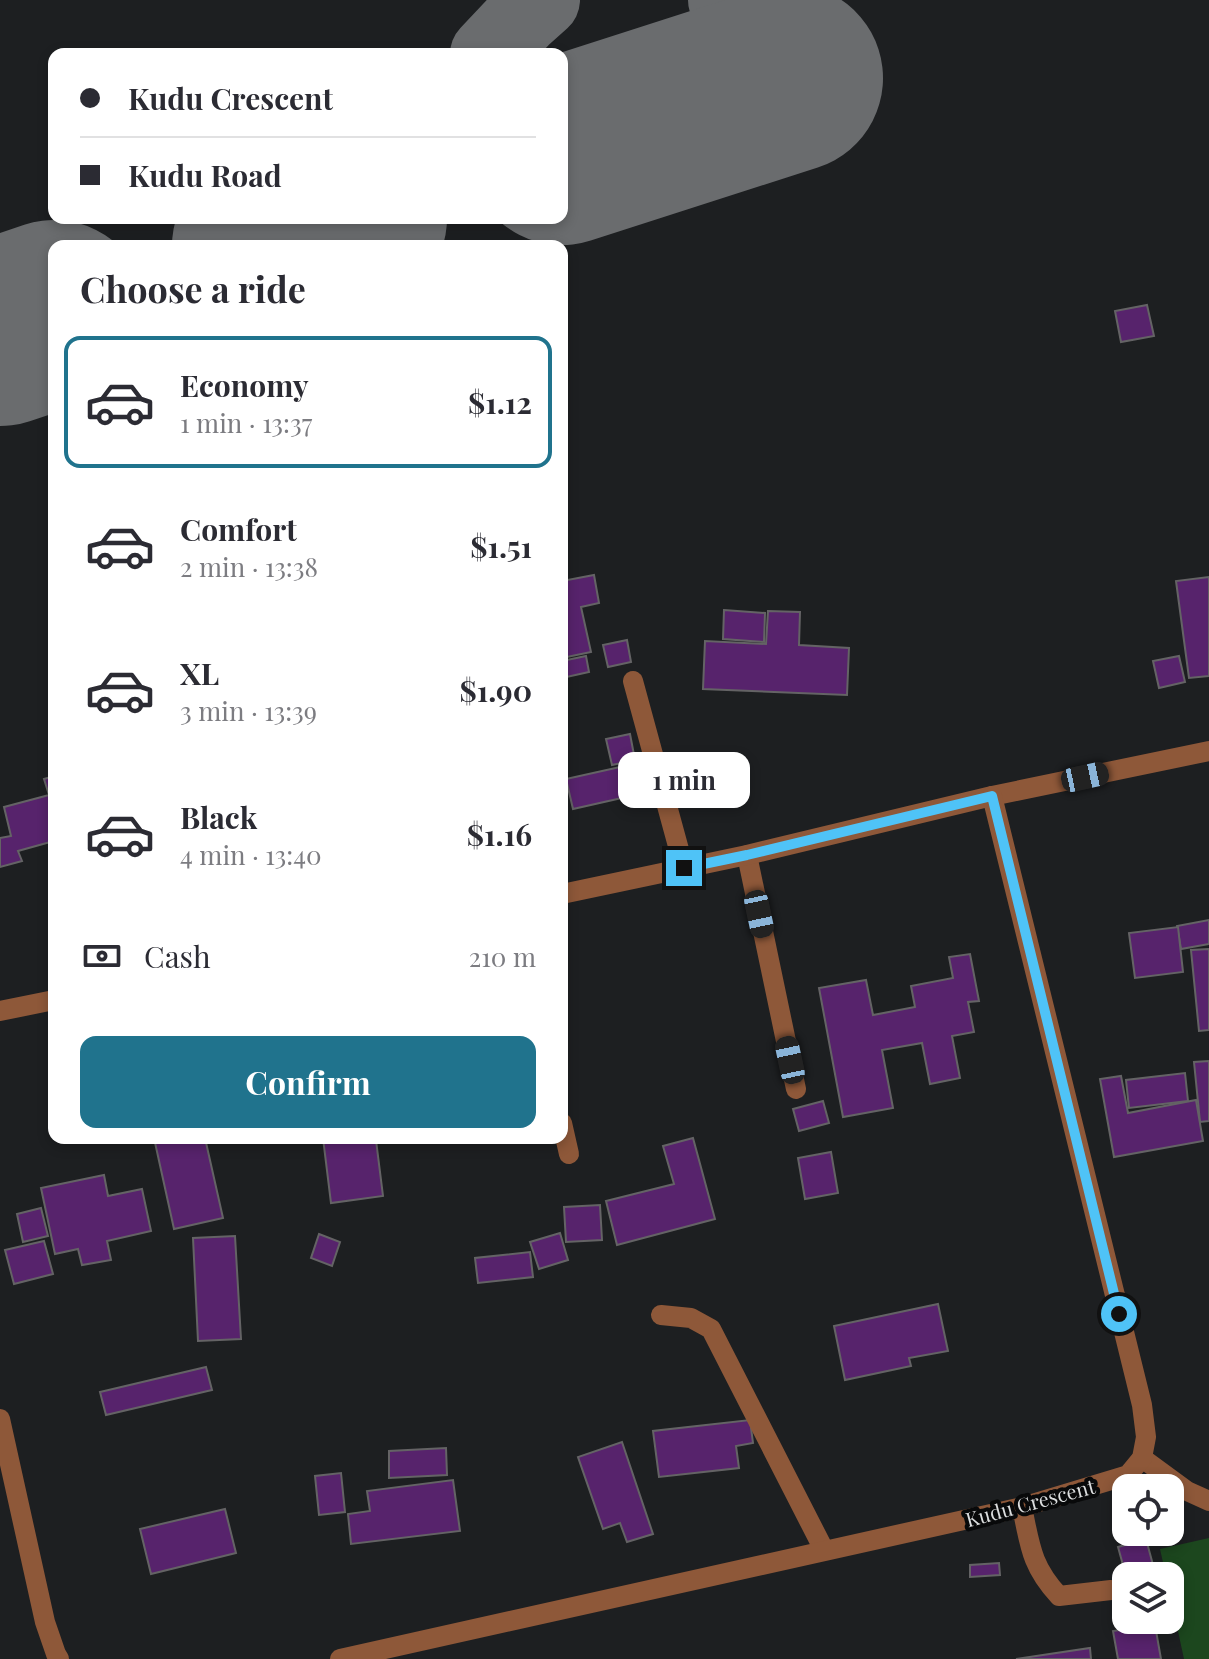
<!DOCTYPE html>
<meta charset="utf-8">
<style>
body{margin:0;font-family:"Playfair Display",serif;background:#f2f2f3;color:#2b2b33;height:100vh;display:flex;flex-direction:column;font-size:30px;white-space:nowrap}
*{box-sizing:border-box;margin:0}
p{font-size:26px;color:#7c7c81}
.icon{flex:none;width:44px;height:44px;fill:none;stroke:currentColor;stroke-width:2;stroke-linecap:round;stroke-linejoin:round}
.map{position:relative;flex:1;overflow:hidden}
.drawer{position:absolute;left:48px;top:240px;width:520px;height:904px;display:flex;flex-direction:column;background:#fff;border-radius:16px;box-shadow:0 4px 12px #0003}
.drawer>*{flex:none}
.guide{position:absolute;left:48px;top:48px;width:520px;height:176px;border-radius:16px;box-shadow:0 4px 12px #0003;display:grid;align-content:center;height:176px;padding:0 32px;background:#fff}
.buttons{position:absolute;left:1112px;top:1474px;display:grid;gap:16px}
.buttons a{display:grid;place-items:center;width:72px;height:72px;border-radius:16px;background:#fff;box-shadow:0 4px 12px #0003;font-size:40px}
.end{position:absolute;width:36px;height:36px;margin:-18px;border:10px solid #4fc3f7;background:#111;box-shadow:0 0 0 4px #111}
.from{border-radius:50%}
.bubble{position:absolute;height:56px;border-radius:16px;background:#fff;box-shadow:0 4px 12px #0003;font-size:26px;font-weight:700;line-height:56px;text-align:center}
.car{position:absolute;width:24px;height:48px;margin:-24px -12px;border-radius:10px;box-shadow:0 0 6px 2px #0007;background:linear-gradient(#222 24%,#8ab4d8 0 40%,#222 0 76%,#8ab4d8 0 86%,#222 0)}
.guide b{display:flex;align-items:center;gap:28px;height:76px;font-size:30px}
.guide b+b{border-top:2px solid #e1e1e2}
.guide i{width:20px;height:20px;background:#2b2b33}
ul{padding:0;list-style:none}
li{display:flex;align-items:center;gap:24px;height:132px;margin:0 16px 12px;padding:0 16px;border:4px solid transparent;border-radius:16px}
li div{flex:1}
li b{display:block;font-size:30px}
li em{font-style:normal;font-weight:700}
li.selected{border-color:#20738d}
li>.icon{width:72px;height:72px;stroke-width:1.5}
h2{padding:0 32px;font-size:36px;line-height:96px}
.pay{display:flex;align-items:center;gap:20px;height:88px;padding:0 32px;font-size:30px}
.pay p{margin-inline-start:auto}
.button{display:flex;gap:16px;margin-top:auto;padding:16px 32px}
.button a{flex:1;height:92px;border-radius:16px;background:#20738d;color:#fff;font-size:32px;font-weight:700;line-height:92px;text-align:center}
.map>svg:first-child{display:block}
.green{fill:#1c471e}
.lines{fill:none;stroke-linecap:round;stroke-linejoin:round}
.taxiway{stroke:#6a6c6e;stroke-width:76}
.runway{stroke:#6a6c6e;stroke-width:188}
.building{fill:#57236c;stroke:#646365;stroke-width:2}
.minor{stroke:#8e5839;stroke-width:20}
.route{stroke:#4fc3f7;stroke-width:10}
.labels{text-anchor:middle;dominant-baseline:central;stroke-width:8;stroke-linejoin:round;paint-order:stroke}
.street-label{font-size:20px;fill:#dbddde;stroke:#08090a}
</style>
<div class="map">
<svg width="1209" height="1659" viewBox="0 0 1209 1659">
<rect width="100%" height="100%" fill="#1d1f21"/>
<path class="green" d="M 1209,1538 L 1209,1659 L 1184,1659 L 1170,1594 L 1170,1576 L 1166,1576 L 1160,1549 Z"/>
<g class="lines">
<g class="taxiway">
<path d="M 726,0 C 747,25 745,63 734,93"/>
<path d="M 488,54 L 523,17 L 542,0"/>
<path d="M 341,222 L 344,218"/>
</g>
<g class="runway">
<path d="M 562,151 L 789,78"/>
<path d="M 266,246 L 353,218"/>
<path d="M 0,332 L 54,314"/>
</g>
</g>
<g class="building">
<path d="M 1147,305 L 1154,336 L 1121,342 L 1115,311 Z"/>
<path d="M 594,575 L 599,603 L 581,607 L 591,652 L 562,658 L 562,581 Z"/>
<path d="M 1209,577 L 1209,676 L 1189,678 L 1176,581 Z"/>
<path d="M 724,610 L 765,613 L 764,642 L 723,639 Z"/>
<path d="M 768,611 L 800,612 L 799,645 L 849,648 L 847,695 L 703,689 L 705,641 L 766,644 Z"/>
<path d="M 627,640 L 631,662 L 608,667 L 603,645 Z"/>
<path d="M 586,656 L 589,672 L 562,678 L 562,661 Z"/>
<path d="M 1179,656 L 1185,682 L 1159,688 L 1153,661 Z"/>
<path d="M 630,734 L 635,760 L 612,765 L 606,739 Z"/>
<path d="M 638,763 L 644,793 L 573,809 L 566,779 Z"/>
<path d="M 54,776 L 54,841 L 18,851 L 22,861 L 0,867 L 0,838 L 11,836 L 4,807 L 49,795 L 44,779 Z"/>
<path d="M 1209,920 L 1209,944 L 1181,949 L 1177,926 Z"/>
<path d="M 1178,927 L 1183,972 L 1135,978 L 1129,933 Z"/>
<path d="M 1209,949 L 1209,1030 L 1199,1031 L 1191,950 Z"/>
<path d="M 970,954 L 979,1001 L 968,1002 L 974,1032 L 952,1036 L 960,1078 L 930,1084 L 922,1043 L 882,1050 L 893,1108 L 843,1117 L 819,988 L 866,980 L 873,1015 L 915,1007 L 911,986 L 953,978 L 949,957 Z"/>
<path d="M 1209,1061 L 1209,1121 L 1200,1122 L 1194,1062 Z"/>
<path d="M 1185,1073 L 1188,1101 L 1129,1108 L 1126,1080 Z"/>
<path d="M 1121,1076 L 1128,1113 L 1196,1100 L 1203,1141 L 1114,1157 L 1100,1079 Z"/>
<path d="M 823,1101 L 829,1123 L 799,1131 L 793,1109 Z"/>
<path d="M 154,1138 L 205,1138 L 223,1218 L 174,1229 Z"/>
<path d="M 323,1138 L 392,1138 L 376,1140 L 383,1196 L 331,1203 Z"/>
<path d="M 693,1138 L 715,1219 L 617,1245 L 606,1201 L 674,1184 L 663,1146 Z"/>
<path d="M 831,1152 L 838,1193 L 805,1199 L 798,1158 Z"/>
<path d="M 104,1175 L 108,1196 L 142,1189 L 151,1231 L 107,1241 L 111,1260 L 82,1265 L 78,1249 L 55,1254 L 41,1188 Z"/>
<path d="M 600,1205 L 602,1240 L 566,1242 L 564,1207 Z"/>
<path d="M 41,1208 L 48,1236 L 23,1242 L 17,1214 Z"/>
<path d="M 560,1233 L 568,1260 L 539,1269 L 530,1242 Z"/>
<path d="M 319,1234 L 340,1242 L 332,1266 L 311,1258 Z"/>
<path d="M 235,1236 L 241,1339 L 198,1341 L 193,1238 Z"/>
<path d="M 44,1241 L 53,1274 L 14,1284 L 5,1250 Z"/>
<path d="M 530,1252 L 533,1277 L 478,1283 L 475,1258 Z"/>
<path d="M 938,1304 L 948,1351 L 909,1358 L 911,1366 L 845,1380 L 834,1326 Z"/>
<path d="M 206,1367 L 212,1390 L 106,1415 L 100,1392 Z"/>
<path d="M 750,1420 L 753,1443 L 736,1446 L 739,1468 L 659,1477 L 653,1431 Z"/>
<path d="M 622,1442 L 653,1534 L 627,1542 L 620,1523 L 603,1529 L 578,1457 Z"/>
<path d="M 446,1448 L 447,1475 L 389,1478 L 389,1451 Z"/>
<path d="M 341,1473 L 345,1512 L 319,1515 L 315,1476 Z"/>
<path d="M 453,1480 L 460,1531 L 351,1544 L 348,1514 L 370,1511 L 367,1491 Z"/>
<path d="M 225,1509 L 236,1553 L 151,1574 L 140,1529 Z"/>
<path d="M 1146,1539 L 1156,1576 L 1126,1576 L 1118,1547 Z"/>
<path d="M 999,1563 L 1000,1575 L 970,1577 L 970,1565 Z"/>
<path d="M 1155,1625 L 1161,1659 L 1118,1659 L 1113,1631 Z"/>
<path d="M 1090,1648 L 1091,1659 L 1016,1659 Z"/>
</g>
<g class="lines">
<g class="minor">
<path d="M 633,681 L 684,868"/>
<path d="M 747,855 L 796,1089"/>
<path d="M 562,894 L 747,855 L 992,796 L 1209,751"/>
<path d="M 0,1011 L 54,1000"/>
<path d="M 562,1123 L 569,1154"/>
<path d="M 661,1315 L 691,1318 L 711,1329 L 824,1550"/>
<path d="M 0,1419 L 45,1622 L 56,1654 L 59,1659"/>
<path d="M 1142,1458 L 1187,1491 L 1209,1501"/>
<path d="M 1022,1507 C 1030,1545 1031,1566 1059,1596 L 1111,1590"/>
<path d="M 340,1659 L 1022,1507 L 1128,1475 L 1142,1458 L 1146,1437 L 1142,1405 L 992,796"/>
</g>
</g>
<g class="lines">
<path class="route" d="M 684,868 L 747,855 L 992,796 L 1119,1314"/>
</g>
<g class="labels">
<g class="street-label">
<text transform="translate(1030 1502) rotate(-15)">Kudu Crescent</text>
</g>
</g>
</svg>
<div class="buttons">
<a><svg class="icon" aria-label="locate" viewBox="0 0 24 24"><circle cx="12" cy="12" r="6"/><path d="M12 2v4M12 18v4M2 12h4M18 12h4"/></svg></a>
<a><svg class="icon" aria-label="layers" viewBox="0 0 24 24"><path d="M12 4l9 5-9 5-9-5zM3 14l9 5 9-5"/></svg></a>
</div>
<i class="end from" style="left:1119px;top:1314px"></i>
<i class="end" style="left:684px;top:868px"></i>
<div class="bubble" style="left:618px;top:752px;width:132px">1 min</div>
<i class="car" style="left:1085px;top:777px;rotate:78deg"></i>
<i class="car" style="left:759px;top:914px;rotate:168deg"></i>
<i class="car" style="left:790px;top:1060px;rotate:348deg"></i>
<div class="guide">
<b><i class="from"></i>Kudu Crescent</b>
<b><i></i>Kudu Road</b>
</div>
<section class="drawer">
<h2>Choose a ride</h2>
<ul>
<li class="selected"><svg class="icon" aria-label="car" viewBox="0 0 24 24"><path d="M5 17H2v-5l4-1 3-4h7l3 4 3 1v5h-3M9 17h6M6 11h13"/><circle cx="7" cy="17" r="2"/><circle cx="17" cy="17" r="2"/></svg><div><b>Economy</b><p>1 min · 13:37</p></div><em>$1.12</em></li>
<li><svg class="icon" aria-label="car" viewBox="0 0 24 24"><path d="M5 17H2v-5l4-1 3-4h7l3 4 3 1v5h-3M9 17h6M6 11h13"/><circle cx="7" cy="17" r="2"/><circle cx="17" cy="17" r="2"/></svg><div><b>Comfort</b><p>2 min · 13:38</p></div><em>$1.51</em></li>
<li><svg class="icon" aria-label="car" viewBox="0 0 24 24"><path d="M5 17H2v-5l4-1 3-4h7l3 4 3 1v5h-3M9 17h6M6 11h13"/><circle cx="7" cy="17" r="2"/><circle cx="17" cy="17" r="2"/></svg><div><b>XL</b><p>3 min · 13:39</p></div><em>$1.90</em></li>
<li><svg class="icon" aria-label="car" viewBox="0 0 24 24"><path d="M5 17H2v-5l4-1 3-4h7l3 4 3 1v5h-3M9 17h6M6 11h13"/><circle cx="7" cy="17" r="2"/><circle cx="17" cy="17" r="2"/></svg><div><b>Black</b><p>4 min · 13:40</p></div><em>$1.16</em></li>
</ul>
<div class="pay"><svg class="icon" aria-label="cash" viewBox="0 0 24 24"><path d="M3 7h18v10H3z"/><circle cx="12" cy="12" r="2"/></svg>Cash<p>210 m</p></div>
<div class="button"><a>Confirm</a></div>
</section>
</div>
